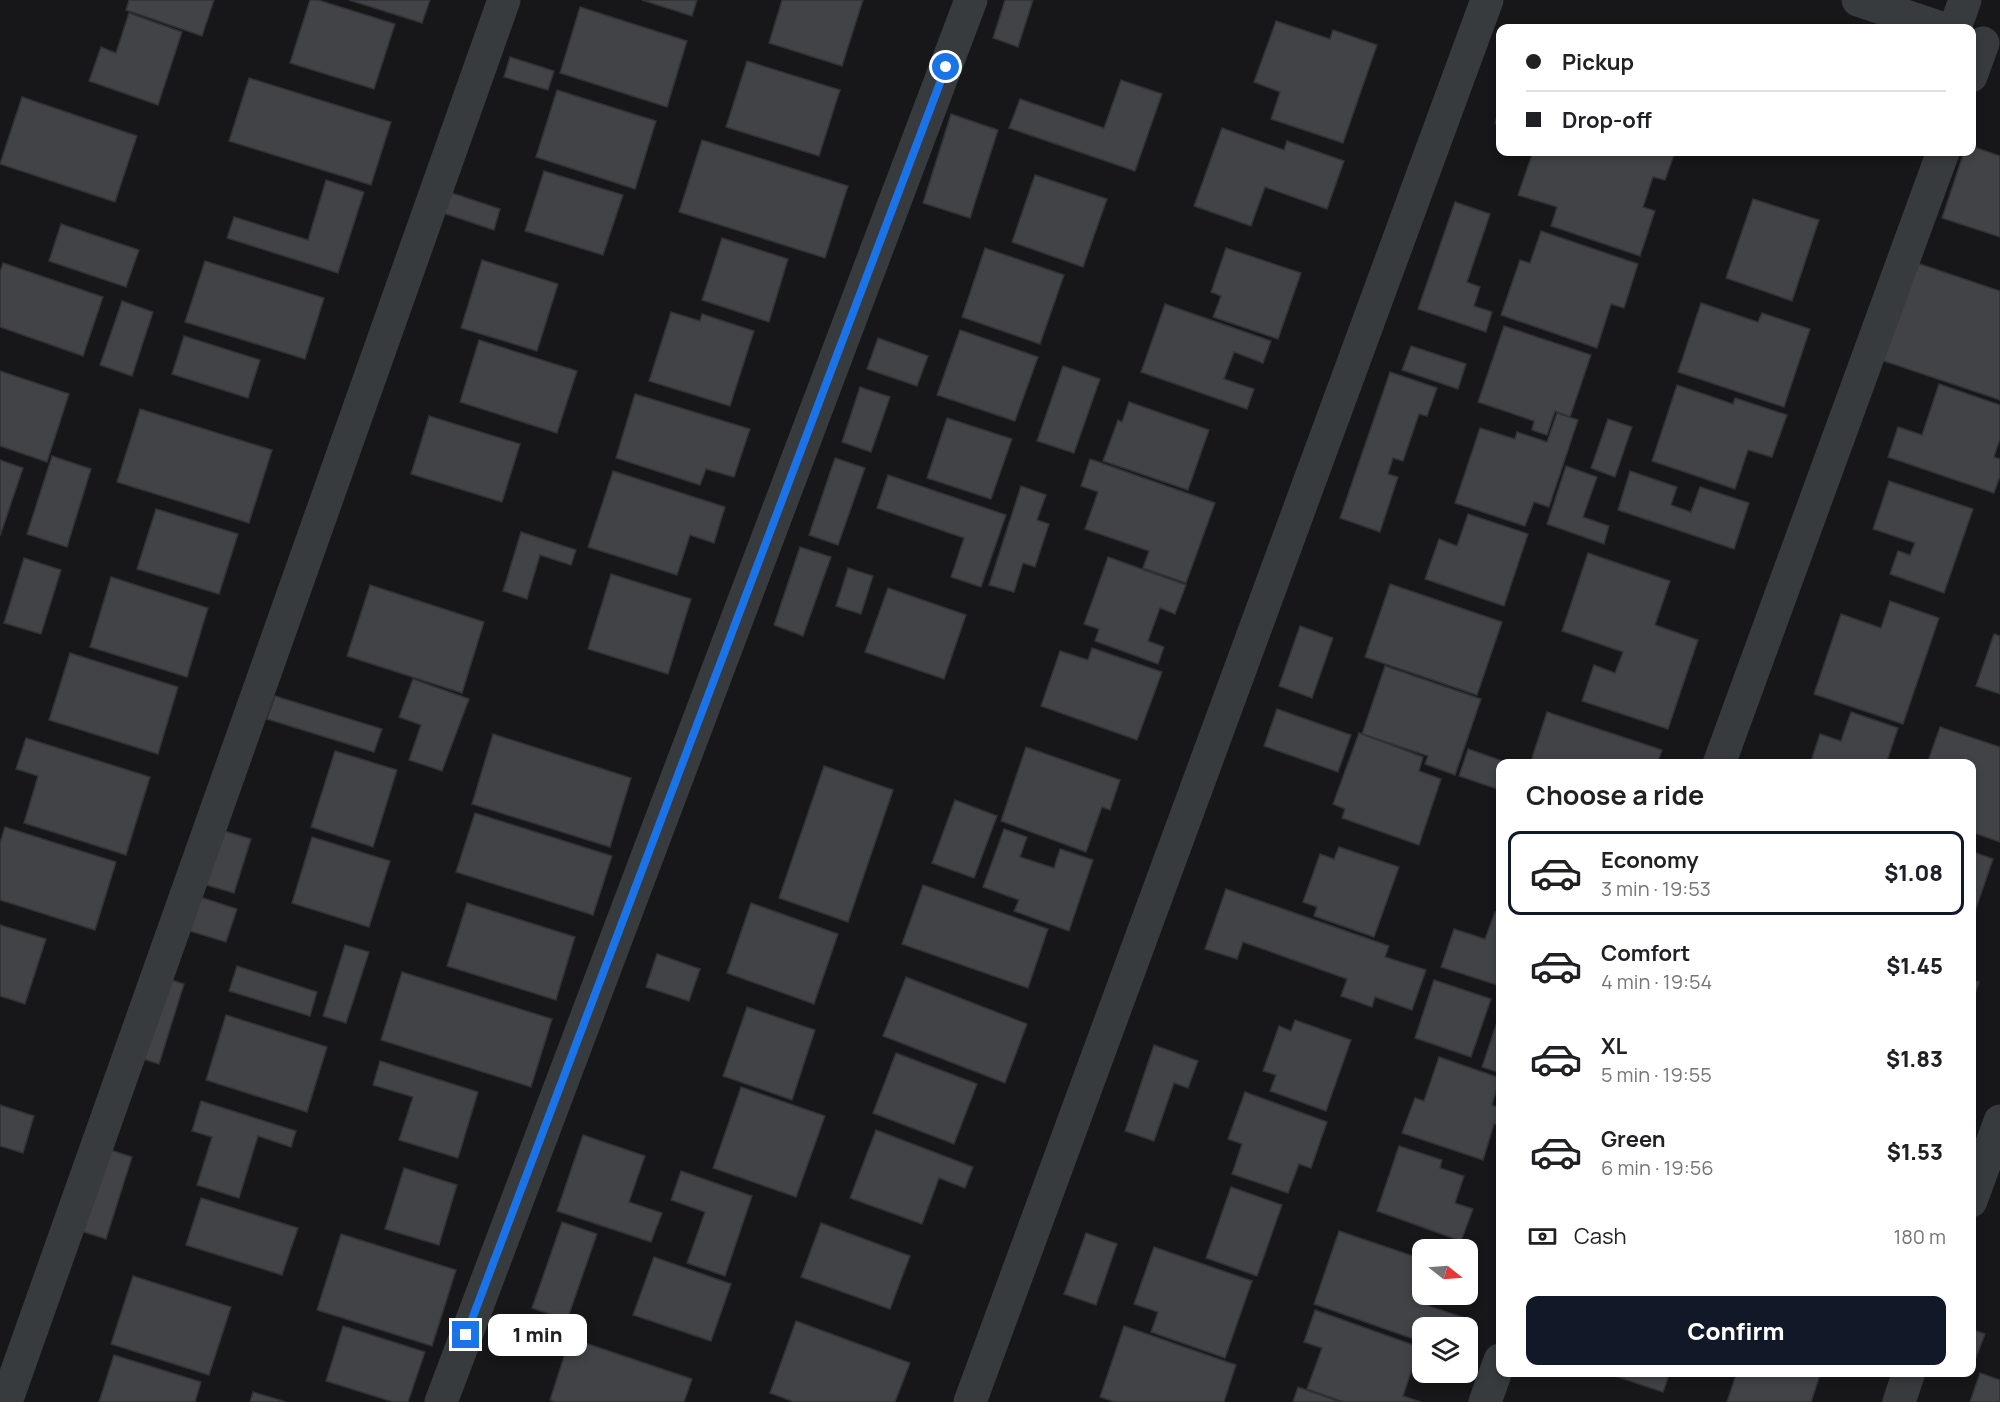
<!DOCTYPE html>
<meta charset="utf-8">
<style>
body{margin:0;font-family:Manrope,sans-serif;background:#f2f2f2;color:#202124;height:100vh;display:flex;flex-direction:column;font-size:22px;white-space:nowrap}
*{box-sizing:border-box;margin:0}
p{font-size:20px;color:#757577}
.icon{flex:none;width:33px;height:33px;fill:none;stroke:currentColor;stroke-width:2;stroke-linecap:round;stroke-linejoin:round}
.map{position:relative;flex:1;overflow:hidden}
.panel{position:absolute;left:1496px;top:759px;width:480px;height:618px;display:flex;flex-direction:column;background:#fff;border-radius:12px;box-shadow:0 3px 9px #0003}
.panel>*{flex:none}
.banner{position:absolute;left:1496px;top:24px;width:480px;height:132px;border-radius:12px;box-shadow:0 3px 9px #0003;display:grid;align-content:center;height:132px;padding:0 30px;background:#fff}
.needle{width:39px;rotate:107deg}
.controls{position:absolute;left:1412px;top:1239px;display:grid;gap:12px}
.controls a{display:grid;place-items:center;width:66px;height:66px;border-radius:12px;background:#fff;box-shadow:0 3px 9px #0003;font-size:30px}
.end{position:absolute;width:27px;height:27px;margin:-14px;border:8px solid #1a73e8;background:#fff;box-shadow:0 0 0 3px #fff}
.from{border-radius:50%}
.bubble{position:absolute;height:42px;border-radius:12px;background:#fff;box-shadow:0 3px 9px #0003;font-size:20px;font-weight:800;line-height:42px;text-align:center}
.banner b{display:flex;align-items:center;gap:21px;height:57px;font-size:22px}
.banner b+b{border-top:2px solid #e0e0e0}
.banner i{width:15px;height:15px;background:#202124}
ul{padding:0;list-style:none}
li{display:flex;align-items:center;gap:18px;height:84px;margin:0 12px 9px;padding:0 18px;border:3px solid transparent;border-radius:12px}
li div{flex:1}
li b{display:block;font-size:22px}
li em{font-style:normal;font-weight:800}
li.on{border-color:#111827}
li>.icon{width:54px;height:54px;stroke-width:1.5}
h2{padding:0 30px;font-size:27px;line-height:72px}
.pay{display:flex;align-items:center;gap:15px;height:66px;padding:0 30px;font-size:22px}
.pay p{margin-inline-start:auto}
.cta{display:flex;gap:12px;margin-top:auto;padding:12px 30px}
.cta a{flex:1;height:69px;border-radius:12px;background:#111827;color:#fff;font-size:24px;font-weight:800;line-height:69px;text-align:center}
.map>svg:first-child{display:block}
.building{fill:#414346;stroke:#313235;stroke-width:1.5}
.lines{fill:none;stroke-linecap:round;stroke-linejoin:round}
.minor{stroke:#373b3e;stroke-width:33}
.route{stroke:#1a73e8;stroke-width:8}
</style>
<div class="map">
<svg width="2000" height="1402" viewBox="0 0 2000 1402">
<rect width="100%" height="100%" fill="#171719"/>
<g class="building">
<path d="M 129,0 L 214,0 L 202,36 L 126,10 Z"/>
<path d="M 310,0 L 318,0 L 395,24 L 374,89 L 290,63 Z"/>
<path d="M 349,0 L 430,0 L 422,23 Z"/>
<path d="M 642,0 L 697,0 L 692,16 Z"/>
<path d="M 782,0 L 863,0 L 842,66 L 769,43 Z"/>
<path d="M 1005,0 L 1033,0 L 1018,47 L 993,38 Z"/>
<path d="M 580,7 L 687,41 L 667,107 L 560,73 Z"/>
<path d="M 129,13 L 182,32 L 158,105 L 89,81 L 101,47 L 116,53 Z"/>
<path d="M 1276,21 L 1330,39 L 1333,30 L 1377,45 L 1343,143 L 1271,119 L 1280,92 L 1254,82 Z"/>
<path d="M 510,57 L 554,71 L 548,90 L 504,77 Z"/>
<path d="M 747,61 L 840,90 L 819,156 L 726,127 Z"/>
<path d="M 249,78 L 391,122 L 371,185 L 229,141 Z"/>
<path d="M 1121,80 L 1162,94 L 1135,171 L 1009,128 L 1020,99 L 1104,128 Z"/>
<path d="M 557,90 L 656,121 L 635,189 L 536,157 Z"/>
<path d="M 22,97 L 137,136 L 115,202 L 0,164 Z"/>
<path d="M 1500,108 L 1500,125 L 1495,123 Z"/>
<path d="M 951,114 L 998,130 L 970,218 L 923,203 Z"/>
<path d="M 1222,128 L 1284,150 L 1287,141 L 1344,161 L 1327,209 L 1265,187 L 1251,226 L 1194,206 Z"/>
<path d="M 702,140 L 848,186 L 825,258 L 679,212 Z"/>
<path d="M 1971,146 L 2000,156 L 2000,237 L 1942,218 L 1964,152 L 1971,152 Z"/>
<path d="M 1533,152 L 1675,152 L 1665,180 L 1653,177 L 1643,207 L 1655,211 L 1640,256 L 1551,226 L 1557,207 L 1518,195 Z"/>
<path d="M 544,171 L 623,195 L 603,255 L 525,231 Z"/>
<path d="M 1035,175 L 1107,199 L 1083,267 L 1012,242 Z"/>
<path d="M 326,180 L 364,192 L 338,273 L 227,238 L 234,217 L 308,240 Z"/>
<path d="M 443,190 L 500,209 L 494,230 L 437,211 Z"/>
<path d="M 1753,199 L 1819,220 L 1792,301 L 1726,278 Z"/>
<path d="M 1455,202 L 1490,214 L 1467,282 L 1480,287 L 1474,306 L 1492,312 L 1486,332 L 1418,309 Z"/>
<path d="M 61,224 L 139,250 L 126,287 L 49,261 Z"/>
<path d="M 1541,231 L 1638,264 L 1624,308 L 1611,304 L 1597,348 L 1501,315 L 1520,260 L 1530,263 Z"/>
<path d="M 722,238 L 788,259 L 769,322 L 702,300 Z"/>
<path d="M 985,248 L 1064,275 L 1040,344 L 962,317 Z"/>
<path d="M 1226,248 L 1301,273 L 1278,339 L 1213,317 L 1221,296 L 1211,292 Z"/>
<path d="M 482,260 L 558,284 L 537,351 L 461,328 Z"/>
<path d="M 205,261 L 324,298 L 305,359 L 185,322 Z"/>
<path d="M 1914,262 L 2000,291 L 2000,400 L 1881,360 Z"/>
<path d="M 3,263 L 103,297 L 83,356 L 0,327 L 0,272 Z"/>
<path d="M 122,301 L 153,312 L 132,376 L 100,365 Z"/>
<path d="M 1701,303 L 1758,322 L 1762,313 L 1810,329 L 1784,407 L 1678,372 Z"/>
<path d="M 1165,304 L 1271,341 L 1263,363 L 1234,352 L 1224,379 L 1254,389 L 1247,409 L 1141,372 Z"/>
<path d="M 671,312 L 700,321 L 702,314 L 754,331 L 730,406 L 649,381 Z"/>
<path d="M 1504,326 L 1591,355 L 1570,417 L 1555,411 L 1547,435 L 1532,430 L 1534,421 L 1478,402 Z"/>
<path d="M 960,330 L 1038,357 L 1015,421 L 937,395 Z"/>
<path d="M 184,336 L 260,360 L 248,398 L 172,374 Z"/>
<path d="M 878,338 L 928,356 L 917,386 L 867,369 Z"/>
<path d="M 479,340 L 577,371 L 557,433 L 460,402 Z"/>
<path d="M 1411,346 L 1466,364 L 1458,389 L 1402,370 Z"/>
<path d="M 1063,366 L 1100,379 L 1074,453 L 1037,441 Z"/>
<path d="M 0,371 L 69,394 L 47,462 L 0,446 Z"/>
<path d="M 1390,372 L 1437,388 L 1427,416 L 1419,414 L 1403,461 L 1393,458 L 1388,474 L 1398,477 L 1380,532 L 1340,518 Z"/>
<path d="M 1939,384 L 2000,405 L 2000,439 L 1994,457 L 2000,459 L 2000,476 L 1994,493 L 1888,457 L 1898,427 L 1922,435 Z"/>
<path d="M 1677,385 L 1733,404 L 1735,398 L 1787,415 L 1772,457 L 1748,450 L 1735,489 L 1652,461 Z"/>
<path d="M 860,387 L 890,397 L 871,452 L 842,442 Z"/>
<path d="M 635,394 L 750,429 L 734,477 L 706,469 L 700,485 L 616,458 Z"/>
<path d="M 1129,402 L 1209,430 L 1188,490 L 1103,461 L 1118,420 L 1122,422 Z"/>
<path d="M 140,409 L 272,450 L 249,523 L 117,482 Z"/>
<path d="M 1557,413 L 1578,420 L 1549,507 L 1534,502 L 1525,526 L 1455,503 L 1480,428 L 1515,439 L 1517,432 L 1547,442 Z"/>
<path d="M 429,416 L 520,444 L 502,502 L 411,474 Z"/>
<path d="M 947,418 L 1012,439 L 991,499 L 927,478 Z"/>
<path d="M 1608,419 L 1632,427 L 1615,477 L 1591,468 Z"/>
<path d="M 52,456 L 91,469 L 67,547 L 27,534 Z"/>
<path d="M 835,458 L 865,468 L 838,545 L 809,535 Z"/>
<path d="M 1090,459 L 1215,503 L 1186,583 L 1143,568 L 1149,551 L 1085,529 L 1098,492 L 1081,486 Z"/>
<path d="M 0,460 L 23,468 L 0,536 Z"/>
<path d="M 1566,466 L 1597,477 L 1583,517 L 1609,526 L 1604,544 L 1547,524 Z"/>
<path d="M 613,471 L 725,507 L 714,543 L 690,535 L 677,575 L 588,547 Z"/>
<path d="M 1630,471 L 1677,487 L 1671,505 L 1691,512 L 1700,487 L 1749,503 L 1734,549 L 1618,510 Z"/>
<path d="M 888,475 L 1006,515 L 981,587 L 951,577 L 964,538 L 877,508 Z"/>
<path d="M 1889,481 L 1973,509 L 1944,593 L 1890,574 L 1898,551 L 1910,555 L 1915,543 L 1873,529 Z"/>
<path d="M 1021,486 L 1046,495 L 1037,520 L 1049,524 L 1035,567 L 1023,563 L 1014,592 L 989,585 Z"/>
<path d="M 156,509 L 238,534 L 219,594 L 137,569 Z"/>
<path d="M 1468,514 L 1528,534 L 1504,606 L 1425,579 L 1439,539 L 1457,546 Z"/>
<path d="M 521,532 L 576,550 L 571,565 L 540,555 L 527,599 L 503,591 Z"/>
<path d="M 800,547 L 831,557 L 803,636 L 774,625 Z"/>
<path d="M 1588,553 L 1670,581 L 1655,625 L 1698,640 L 1668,729 L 1582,701 L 1594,665 L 1615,673 L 1623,652 L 1562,631 Z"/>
<path d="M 1108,557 L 1186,585 L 1175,614 L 1160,608 L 1148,641 L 1164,647 L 1158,664 L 1095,641 L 1099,629 L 1084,624 Z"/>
<path d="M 24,558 L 61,570 L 41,634 L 4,623 Z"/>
<path d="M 848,568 L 873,576 L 861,614 L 836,606 Z"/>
<path d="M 611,574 L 691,599 L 668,674 L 588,649 Z"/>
<path d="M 111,577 L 208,608 L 187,677 L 90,647 Z"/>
<path d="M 1390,584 L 1502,622 L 1477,695 L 1365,657 Z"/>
<path d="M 370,585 L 484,622 L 462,693 L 347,656 Z"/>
<path d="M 888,588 L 966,615 L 944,679 L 865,652 Z"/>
<path d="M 1890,601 L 1939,618 L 1903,724 L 1814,694 L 1841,614 L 1881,628 Z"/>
<path d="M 1300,626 L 1333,638 L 1312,698 L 1279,686 Z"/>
<path d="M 1994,634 L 2000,636 L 2000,694 L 1976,686 Z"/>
<path d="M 1092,648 L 1162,672 L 1137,740 L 1041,706 L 1060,651 L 1088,660 Z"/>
<path d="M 70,653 L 178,687 L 158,754 L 49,720 Z"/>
<path d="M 1385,666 L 1481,699 L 1455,775 L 1425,764 L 1428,756 L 1362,734 Z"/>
<path d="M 413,679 L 469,699 L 442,771 L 409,760 L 421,725 L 399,717 Z"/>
<path d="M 275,696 L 382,729 L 374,752 L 267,719 Z"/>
<path d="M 1277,709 L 1351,735 L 1338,772 L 1264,746 Z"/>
<path d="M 1547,712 L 1662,750 L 1657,764 L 1530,764 Z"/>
<path d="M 1851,712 L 1898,728 L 1886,764 L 1810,764 L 1820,734 L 1841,741 Z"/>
<path d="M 1940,727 L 2000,747 L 2000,842 L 1971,832 L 1971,764 L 1927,764 Z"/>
<path d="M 1359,733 L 1423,757 L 1419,771 L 1441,779 L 1419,845 L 1342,818 L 1345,809 L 1333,804 Z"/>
<path d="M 493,734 L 631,778 L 610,847 L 472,804 Z"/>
<path d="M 26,738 L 150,777 L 126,855 L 24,823 L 38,776 L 16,769 Z"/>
<path d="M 1026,747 L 1120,780 L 1110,810 L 1102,807 L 1086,852 L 1001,821 Z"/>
<path d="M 1468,749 L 1511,764 L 1500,764 L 1500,790 L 1459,776 Z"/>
<path d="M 335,751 L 397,770 L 373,847 L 311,827 Z"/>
<path d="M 824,766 L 893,790 L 848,922 L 779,898 Z"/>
<path d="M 955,800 L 997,816 L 974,878 L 932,863 Z"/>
<path d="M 475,813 L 612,856 L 593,915 L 456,872 Z"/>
<path d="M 5,827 L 116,862 L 95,930 L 0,900 L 0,843 Z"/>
<path d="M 1004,829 L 1027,837 L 1020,857 L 1054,868 L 1060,849 L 1093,860 L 1069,931 L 1014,911 L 1019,900 L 983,887 Z"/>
<path d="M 221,830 L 251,839 L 234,893 L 203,884 Z"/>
<path d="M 312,837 L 390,861 L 369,927 L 292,903 Z"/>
<path d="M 1339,847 L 1399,867 L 1374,937 L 1314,916 L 1317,907 L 1303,902 L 1320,854 L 1334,859 Z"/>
<path d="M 1971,851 L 1993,859 L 1971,923 Z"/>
<path d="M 923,885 L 1048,929 L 1028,988 L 902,944 Z"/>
<path d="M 1226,889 L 1389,946 L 1385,957 L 1426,970 L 1412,1010 L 1375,997 L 1372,1007 L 1341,996 L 1347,979 L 1243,942 L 1237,959 L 1205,949 Z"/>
<path d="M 200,897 L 237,909 L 226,942 L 190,931 Z"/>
<path d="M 467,903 L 575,937 L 556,1000 L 447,966 Z"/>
<path d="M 751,903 L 838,934 L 814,1004 L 727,973 Z"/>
<path d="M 1495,912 L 1500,914 L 1500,986 L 1441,967 L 1454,929 L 1485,939 Z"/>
<path d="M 0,925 L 46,939 L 25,1004 L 0,996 Z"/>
<path d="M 345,945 L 369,952 L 346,1023 L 323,1016 Z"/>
<path d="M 657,954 L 700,969 L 689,1001 L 646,987 Z"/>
<path d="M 237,966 L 317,992 L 310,1016 L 229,991 Z"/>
<path d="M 402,972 L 552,1019 L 531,1087 L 381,1040 Z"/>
<path d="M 159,976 L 184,984 L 159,1064 L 134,1056 Z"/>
<path d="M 906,977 L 1027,1024 L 1005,1083 L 883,1036 Z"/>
<path d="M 1434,980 L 1491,999 L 1471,1057 L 1415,1038 Z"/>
<path d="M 1971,980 L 1979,982 L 1971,1006 Z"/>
<path d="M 747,1007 L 815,1030 L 792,1100 L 723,1076 Z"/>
<path d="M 1500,1013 L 1500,1073 L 1482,1067 Z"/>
<path d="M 226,1015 L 327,1047 L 307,1112 L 206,1080 Z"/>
<path d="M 1295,1020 L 1351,1040 L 1326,1111 L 1270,1091 L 1276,1075 L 1263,1071 L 1279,1026 L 1291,1031 Z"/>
<path d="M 1154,1045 L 1198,1061 L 1188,1088 L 1174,1083 L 1154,1141 L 1125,1131 Z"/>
<path d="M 896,1053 L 977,1084 L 954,1144 L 873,1113 Z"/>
<path d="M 1439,1057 L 1500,1078 L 1492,1105 L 1500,1108 L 1500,1126 L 1494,1124 L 1483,1160 L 1402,1133 L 1415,1098 L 1424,1101 Z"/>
<path d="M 380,1061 L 478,1092 L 458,1158 L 399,1140 L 413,1097 L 373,1085 Z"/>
<path d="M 741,1087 L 825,1116 L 796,1197 L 713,1168 Z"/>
<path d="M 1245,1092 L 1327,1122 L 1311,1168 L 1299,1164 L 1288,1193 L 1232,1174 L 1242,1144 L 1228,1139 Z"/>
<path d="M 201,1101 L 296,1131 L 291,1147 L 258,1136 L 239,1198 L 197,1185 L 212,1137 L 192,1131 Z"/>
<path d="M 0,1105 L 34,1116 L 23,1153 L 0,1146 Z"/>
<path d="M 876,1130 L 973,1167 L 965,1188 L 939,1178 L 922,1224 L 850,1198 Z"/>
<path d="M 583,1135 L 645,1156 L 629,1202 L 662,1213 L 651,1242 L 557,1211 Z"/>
<path d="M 98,1146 L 132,1157 L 106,1239 L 72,1228 Z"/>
<path d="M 1399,1146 L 1442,1160 L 1440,1168 L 1464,1176 L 1455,1203 L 1473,1209 L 1461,1241 L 1377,1211 Z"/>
<path d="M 404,1168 L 457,1185 L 439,1245 L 385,1229 Z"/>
<path d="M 681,1171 L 752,1196 L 725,1276 L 687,1263 L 705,1212 L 671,1200 Z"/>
<path d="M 1231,1187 L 1282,1205 L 1257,1276 L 1206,1258 Z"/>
<path d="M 201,1198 L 298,1228 L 282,1275 L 186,1245 Z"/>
<path d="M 562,1222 L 597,1234 L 567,1320 L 532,1308 Z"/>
<path d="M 821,1223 L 910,1256 L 890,1309 L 801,1277 Z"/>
<path d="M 1339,1231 L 1422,1259 L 1422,1294 L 1433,1294 L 1429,1306 L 1462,1317 L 1459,1328 L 1422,1328 L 1422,1342 L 1314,1304 Z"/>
<path d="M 1086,1233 L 1117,1244 L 1096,1305 L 1064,1294 Z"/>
<path d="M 341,1234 L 456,1270 L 432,1346 L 317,1310 Z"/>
<path d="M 1154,1247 L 1252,1281 L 1225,1358 L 1151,1332 L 1158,1312 L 1134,1304 Z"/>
<path d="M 654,1257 L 731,1284 L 711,1341 L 633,1315 Z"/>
<path d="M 133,1276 L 231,1307 L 209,1375 L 111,1344 Z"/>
<path d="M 1315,1310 L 1422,1348 L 1422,1372 L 1438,1372 L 1436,1378 L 1412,1369 L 1403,1396 L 1421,1402 L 1344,1402 L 1307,1389 L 1322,1348 L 1304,1342 Z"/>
<path d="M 796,1321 L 910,1363 L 895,1402 L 794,1402 L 770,1393 Z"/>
<path d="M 343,1326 L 425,1352 L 408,1402 L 393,1402 L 326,1381 Z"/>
<path d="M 1124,1326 L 1236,1365 L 1224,1402 L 1115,1402 L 1100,1397 Z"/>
<path d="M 1971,1329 L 1985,1334 L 1972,1368 L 1971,1368 Z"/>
<path d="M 570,1338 L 692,1379 L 684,1402 L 555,1402 L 550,1400 Z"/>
<path d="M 114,1355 L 201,1382 L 195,1402 L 99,1402 Z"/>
<path d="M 1603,1372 L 1670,1372 L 1663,1392 Z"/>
<path d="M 1737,1372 L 1821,1372 L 1811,1402 L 1727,1402 Z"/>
<path d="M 1980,1373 L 2000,1380 L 2000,1402 L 1970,1402 Z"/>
<path d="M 1298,1387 L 1340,1402 L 1293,1402 Z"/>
<path d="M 253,1392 L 286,1402 L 250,1402 Z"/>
</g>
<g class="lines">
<g class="minor">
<path d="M 1858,0 L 1941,28"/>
<path d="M 1955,28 L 1965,0"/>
<path d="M 1971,76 L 1983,43"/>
<path d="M 1719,764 L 1943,152"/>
<path d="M 1971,1201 L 2000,1121"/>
<path d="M 6,1402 L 504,0"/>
<path d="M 441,1402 L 971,0"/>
<path d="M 970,1402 L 1487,0"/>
<path d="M 1485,1402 L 1500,1360"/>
<path d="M 1899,1402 L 1909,1372"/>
</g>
</g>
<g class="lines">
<path class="route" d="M 466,1335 L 946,67"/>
</g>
</svg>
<div class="controls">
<a><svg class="needle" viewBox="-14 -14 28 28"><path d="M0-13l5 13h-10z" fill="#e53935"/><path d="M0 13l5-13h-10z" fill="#757577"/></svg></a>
<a><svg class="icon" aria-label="layers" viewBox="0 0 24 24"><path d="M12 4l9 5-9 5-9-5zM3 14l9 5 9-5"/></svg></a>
</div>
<i class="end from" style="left:946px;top:67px"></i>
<i class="end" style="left:466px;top:1335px"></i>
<div class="bubble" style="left:488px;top:1314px;width:99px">1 min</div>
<div class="banner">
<b><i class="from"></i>Pickup</b>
<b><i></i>Drop-off</b>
</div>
<section class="panel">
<h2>Choose a ride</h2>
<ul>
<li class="on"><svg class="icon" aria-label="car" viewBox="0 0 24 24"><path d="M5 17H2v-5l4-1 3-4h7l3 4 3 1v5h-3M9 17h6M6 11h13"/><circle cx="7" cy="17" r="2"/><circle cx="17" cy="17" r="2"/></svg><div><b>Economy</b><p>3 min · 19:53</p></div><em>$1.08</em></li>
<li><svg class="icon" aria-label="car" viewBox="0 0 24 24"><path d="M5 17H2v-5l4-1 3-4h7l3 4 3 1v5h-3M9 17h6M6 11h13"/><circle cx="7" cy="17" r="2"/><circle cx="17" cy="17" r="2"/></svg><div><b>Comfort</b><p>4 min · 19:54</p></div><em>$1.45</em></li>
<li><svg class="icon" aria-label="car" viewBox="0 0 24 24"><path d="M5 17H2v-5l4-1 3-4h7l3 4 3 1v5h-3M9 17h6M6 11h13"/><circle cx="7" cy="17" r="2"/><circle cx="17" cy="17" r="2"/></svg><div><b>XL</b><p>5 min · 19:55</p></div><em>$1.83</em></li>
<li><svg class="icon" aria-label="car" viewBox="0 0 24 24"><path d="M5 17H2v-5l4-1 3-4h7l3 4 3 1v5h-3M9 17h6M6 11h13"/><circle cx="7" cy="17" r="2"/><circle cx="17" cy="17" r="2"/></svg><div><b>Green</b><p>6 min · 19:56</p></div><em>$1.53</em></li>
</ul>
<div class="pay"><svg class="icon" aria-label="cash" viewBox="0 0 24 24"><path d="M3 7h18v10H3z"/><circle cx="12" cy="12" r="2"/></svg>Cash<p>180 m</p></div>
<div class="cta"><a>Confirm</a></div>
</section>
</div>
